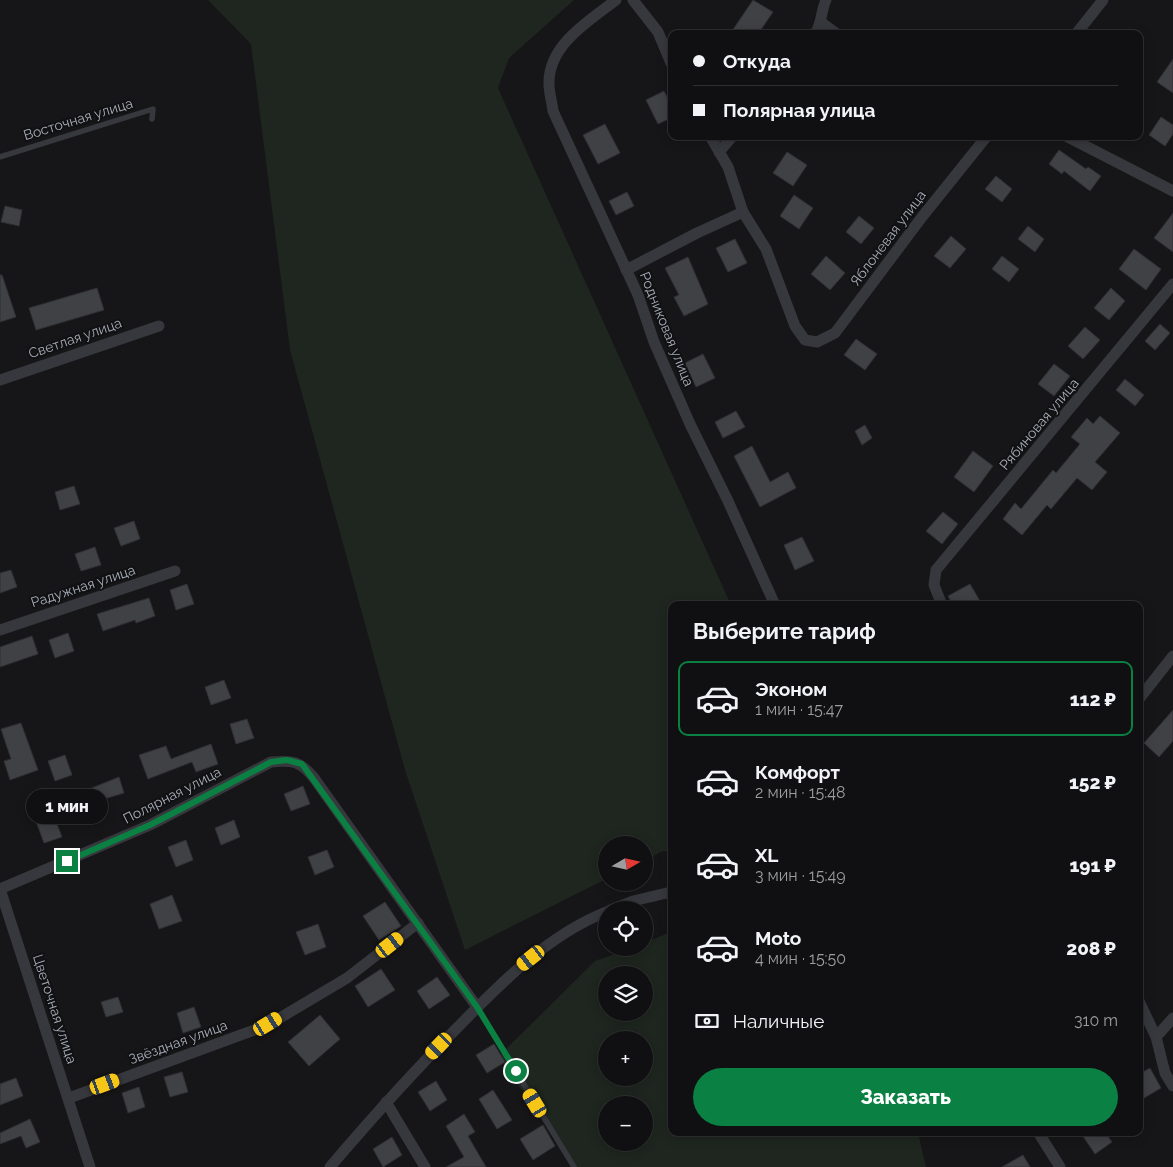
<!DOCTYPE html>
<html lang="ru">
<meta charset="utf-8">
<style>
body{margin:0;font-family:Raleway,sans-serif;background:#1e1e20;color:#f1f3f6;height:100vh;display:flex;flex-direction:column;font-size:19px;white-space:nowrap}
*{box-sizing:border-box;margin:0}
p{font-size:16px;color:#9c9d9f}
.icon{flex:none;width:28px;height:28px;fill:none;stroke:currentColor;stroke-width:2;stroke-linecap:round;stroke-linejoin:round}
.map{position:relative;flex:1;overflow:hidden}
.details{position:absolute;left:668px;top:601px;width:475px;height:535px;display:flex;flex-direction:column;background:#101012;border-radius:10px;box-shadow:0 2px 12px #0003,0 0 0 1px #303032}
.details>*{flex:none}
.banner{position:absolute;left:668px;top:30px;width:475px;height:110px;border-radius:10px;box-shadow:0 2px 12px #0003,0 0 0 1px #303032;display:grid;align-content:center;height:110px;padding:0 25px;background:#101012}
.needle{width:32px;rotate:81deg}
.controls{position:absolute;left:598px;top:836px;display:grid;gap:10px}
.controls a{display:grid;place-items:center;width:55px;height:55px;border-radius:50%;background:#101012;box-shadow:0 2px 12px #0003,0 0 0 1px #303032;font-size:25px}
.end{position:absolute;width:22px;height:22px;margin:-11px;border:6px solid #0b8043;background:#fff;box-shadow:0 0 0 2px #fff}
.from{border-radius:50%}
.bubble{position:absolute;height:35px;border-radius:18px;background:#101012;box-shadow:0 2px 12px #0003,0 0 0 1px #303032;font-size:16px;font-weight:800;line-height:35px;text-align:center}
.car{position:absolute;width:15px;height:30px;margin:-15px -8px;border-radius:6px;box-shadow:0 0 4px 1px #0007;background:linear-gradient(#f5c518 24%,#345 0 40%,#f5c518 0 76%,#345 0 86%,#f5c518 0)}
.banner b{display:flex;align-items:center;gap:18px;height:48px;font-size:19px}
.banner b+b{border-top:1px solid #303032}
.banner i{width:12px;height:12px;background:#f1f3f6}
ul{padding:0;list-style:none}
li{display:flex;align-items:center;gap:15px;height:75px;margin:0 10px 8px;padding:0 15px;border:2px solid transparent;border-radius:10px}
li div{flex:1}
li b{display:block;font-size:19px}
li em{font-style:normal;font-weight:800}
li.active{border-color:#0b8043}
li>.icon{width:45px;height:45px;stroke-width:1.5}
h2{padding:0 25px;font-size:22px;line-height:60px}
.pay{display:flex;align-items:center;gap:12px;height:55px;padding:0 25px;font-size:19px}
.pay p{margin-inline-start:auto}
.cta{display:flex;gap:10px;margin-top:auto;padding:10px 25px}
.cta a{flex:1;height:58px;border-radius:30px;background:#0b8043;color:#fff;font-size:20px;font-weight:800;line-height:58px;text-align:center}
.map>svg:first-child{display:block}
.green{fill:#1e261f;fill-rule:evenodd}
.building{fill:#404145;stroke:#303034}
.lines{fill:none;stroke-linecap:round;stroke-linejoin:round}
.service{stroke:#37383d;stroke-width:5.5}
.minor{stroke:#37383d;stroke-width:11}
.route{stroke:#0b8043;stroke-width:6}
.labels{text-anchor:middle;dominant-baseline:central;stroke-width:4;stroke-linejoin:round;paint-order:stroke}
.street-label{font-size:14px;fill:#a8adb8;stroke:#111113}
</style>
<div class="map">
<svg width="1173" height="1167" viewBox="0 0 1173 1167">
<rect width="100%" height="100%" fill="#161618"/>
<g class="green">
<path d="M 208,0 L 574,0 L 509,58 L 498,88 L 731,605 L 671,605 L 671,852 L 663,851 L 644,861 L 644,845 L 606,845 L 606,879 L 465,950 L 405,770 L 290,350 L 251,44 Z"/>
<path d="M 671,932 L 671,1132 L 918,1133 L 926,1167 L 573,1167 L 499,1056 L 595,961 L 632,948 L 644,948 L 644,943 ZM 606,975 L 644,975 L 644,1012 L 606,1012 ZM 606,1040 L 644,1040 L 644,1078 L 606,1078 ZM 606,1105 L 644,1105 L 644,1142 L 606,1142 Z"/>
</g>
<g class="building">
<path d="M 753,0 L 773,12 L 758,34 L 730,34 Z"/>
<path d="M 1173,59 L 1173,93 L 1157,82 Z"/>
<path d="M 664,91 L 671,105 L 671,118 L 658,124 L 646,100 Z"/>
<path d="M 1161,117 L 1173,125 L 1173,134 L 1165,146 L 1149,135 Z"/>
<path d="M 605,124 L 620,153 L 598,164 L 583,135 Z"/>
<path d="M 1059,150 L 1086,169 L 1088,167 L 1101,176 L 1090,191 L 1064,171 L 1062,174 L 1049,164 Z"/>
<path d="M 787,152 L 807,165 L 793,186 L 773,173 Z"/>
<path d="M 996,176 L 1012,189 L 1002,202 L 985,189 Z"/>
<path d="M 627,192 L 634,206 L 616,215 L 609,201 Z"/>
<path d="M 794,195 L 813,208 L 799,229 L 780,216 Z"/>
<path d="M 5,206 L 22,210 L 19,226 L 1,222 Z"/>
<path d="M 1173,213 L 1173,252 L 1154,238 Z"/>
<path d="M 859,216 L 874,228 L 861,244 L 846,232 Z"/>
<path d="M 1028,226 L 1044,239 L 1035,252 L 1018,239 Z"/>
<path d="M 951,236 L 966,249 L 950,268 L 934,256 Z"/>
<path d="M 735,239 L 747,263 L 728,272 L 716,248 Z"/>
<path d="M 1134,249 L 1161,269 L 1146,290 L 1119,269 Z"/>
<path d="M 826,256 L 845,273 L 830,290 L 811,274 Z"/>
<path d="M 1002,256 L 1019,269 L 1009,282 L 992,269 Z"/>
<path d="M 688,257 L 708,304 L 684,316 L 674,297 L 679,295 L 665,268 Z"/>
<path d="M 0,275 L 2,275 L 16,317 L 0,322 Z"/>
<path d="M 97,288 L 104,310 L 36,330 L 29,308 Z"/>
<path d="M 1111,288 L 1125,301 L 1109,320 L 1094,308 Z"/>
<path d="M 1160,324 L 1170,333 L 1155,350 L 1145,341 Z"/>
<path d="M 1085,327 L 1100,340 L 1083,359 L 1068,346 Z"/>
<path d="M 856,339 L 877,354 L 865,370 L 844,355 Z"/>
<path d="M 703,354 L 715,378 L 696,387 L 685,363 Z"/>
<path d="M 1054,364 L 1070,376 L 1054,396 L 1038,384 Z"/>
<path d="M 1125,379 L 1144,395 L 1135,406 L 1116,390 Z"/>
<path d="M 736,411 L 745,427 L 723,438 L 715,422 Z"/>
<path d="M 1100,416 L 1120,433 L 1095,462 L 1107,472 L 1092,490 L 1077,478 L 1051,509 L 1047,505 L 1022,535 L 1003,519 L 1015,503 L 1021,509 L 1053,470 L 1056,473 L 1080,444 L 1071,437 L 1087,418 L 1093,424 Z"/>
<path d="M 865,425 L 872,438 L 862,445 L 855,431 Z"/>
<path d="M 752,446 L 770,482 L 788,472 L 796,488 L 760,507 L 734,456 Z"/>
<path d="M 973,451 L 993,466 L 974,492 L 954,477 Z"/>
<path d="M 74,486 L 80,504 L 60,510 L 55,492 Z"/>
<path d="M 943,512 L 958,524 L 942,544 L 926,531 Z"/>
<path d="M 134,521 L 140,539 L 121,546 L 114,528 Z"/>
<path d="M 802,537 L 814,561 L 795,570 L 784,545 Z"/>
<path d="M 95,547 L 101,565 L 81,571 L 75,554 Z"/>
<path d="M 11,570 L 17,587 L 0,593 L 0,573 Z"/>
<path d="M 187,584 L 194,604 L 176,610 L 170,590 Z"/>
<path d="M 970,584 L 980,601 L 972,605 L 953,605 L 948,596 Z"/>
<path d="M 149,598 L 155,616 L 136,623 L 135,620 L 103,631 L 97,614 Z"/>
<path d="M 68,633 L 74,651 L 55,658 L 49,640 Z"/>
<path d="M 32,636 L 38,654 L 0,667 L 0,647 Z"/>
<path d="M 224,680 L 231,698 L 211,705 L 205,687 Z"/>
<path d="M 1173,710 L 1173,741 L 1159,757 L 1144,743 Z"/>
<path d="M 247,719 L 254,738 L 236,744 L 230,724 Z"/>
<path d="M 21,723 L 38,770 L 10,780 L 4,761 L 11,759 L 1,729 Z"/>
<path d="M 211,744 L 218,764 L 196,772 L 192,762 L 148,779 L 139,755 L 166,746 L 171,759 Z"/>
<path d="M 65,755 L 72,775 L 55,781 L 48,761 Z"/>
<path d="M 119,777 L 124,793 L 84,805 L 87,812 L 57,824 L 62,837 L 44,843 L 34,816 L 64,805 L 62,800 Z"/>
<path d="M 303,786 L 310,804 L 291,811 L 284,794 Z"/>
<path d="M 234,820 L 240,837 L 221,845 L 215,828 Z"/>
<path d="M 186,840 L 193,860 L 176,867 L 168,847 Z"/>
<path d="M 327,850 L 334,867 L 315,875 L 308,857 Z"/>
<path d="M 172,895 L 182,921 L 159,929 L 150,904 Z"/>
<path d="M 385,902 L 401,926 L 379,940 L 363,916 Z"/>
<path d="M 318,924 L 326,947 L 305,955 L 296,932 Z"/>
<path d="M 381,969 L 395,990 L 368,1007 L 355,986 Z"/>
<path d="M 437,977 L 450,995 L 429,1009 L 417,991 Z"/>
<path d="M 118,997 L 123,1012 L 106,1017 L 101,1002 Z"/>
<path d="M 194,1007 L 201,1027 L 183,1033 L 177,1013 Z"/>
<path d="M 320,1015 L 340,1039 L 309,1066 L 288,1042 Z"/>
<path d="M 494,1044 L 505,1062 L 487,1073 L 476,1055 Z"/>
<path d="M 1150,1068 L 1161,1088 L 1139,1101 L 1139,1074 Z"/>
<path d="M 182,1072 L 188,1092 L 170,1097 L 164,1077 Z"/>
<path d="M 16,1078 L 23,1096 L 0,1105 L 0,1084 Z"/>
<path d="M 436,1081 L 447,1100 L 430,1111 L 418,1092 Z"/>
<path d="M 139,1087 L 145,1107 L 128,1113 L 122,1093 Z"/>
<path d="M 493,1090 L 512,1120 L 497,1129 L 479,1099 Z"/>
<path d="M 464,1114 L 475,1132 L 468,1136 L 486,1167 L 446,1167 L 464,1157 L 446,1126 Z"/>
<path d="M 30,1119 L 40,1142 L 26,1148 L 21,1136 L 0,1144 L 0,1133 Z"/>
<path d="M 543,1125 L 555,1146 L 533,1160 L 520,1139 Z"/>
<path d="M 1080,1132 L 1105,1132 L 1112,1142 L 1095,1154 Z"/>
<path d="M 392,1137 L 402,1155 L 383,1167 L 373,1149 Z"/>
<path d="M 1023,1155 L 1030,1167 L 1002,1167 Z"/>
</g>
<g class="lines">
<g class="service">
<path d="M 0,157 L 153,109 L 152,119"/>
<path d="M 477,1007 L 574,1167"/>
</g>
<g class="minor">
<path d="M 616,0 C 589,21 548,45 549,84 C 549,93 552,102 553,111 L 638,295 L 654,342 L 690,424 L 728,501 L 775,605"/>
<path d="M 633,0 L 658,32 L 671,63"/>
<path d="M 822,23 L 837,34"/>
<path d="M 815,34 C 823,21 820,13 826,0"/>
<path d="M 1076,34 L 1103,0"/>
<path d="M 710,136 L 728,167 L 743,212 L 766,249 L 795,326 L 805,340 L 817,342 L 835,333 L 922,217 L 987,136"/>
<path d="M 1066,136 L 1173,191"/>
<path d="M 719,152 L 733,136"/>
<path d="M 626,270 L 697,233 L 743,212"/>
<path d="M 0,380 L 159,326"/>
<path d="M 942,605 L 934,585 L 936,570 L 1173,284"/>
<path d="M 0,630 L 175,571"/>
<path d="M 1139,699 L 1173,656"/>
<path d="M 0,889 L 150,825 L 271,762 C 293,760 300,761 314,778 L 477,1007"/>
<path d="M 0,889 L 90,1167"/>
<path d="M 610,910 L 633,901 L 671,892"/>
<path d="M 1139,1001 L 1156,1037 L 1165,1073 L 1173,1086"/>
<path d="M 1156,1037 L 1173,1018"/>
<path d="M 69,1098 L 268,1025 L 347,978 L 418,923"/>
<path d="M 386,1102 L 425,1167"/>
<path d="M 1038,1132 L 1060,1167"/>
<path d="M 330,1167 C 371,1119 413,1072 458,1027 C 501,983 548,935 606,912"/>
</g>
</g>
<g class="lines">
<path class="route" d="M 67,861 L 150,825 L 271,762 L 287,760 L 302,764 L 477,1007 L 516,1071"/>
</g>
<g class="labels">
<g class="street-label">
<text transform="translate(78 119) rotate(-17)">Восточная улица</text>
<text transform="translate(888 238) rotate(-53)">Яблоневая улица</text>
<text transform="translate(667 329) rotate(68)">Родниковая улица</text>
<text transform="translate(75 338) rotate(-19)">Светлая улица</text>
<text transform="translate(1039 424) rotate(-50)">Рябиновая улица</text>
<text transform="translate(83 586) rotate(-18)">Радужная улица</text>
<text transform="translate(172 795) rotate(-27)">Полярная улица</text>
<text transform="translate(55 1009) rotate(72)">Цветочная улица</text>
<text transform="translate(178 1042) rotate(-20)">Звёздная улица</text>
</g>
</g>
</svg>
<div class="controls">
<a><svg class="needle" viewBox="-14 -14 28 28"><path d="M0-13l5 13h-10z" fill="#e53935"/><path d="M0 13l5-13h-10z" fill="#9c9d9f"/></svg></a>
<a><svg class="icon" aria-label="locate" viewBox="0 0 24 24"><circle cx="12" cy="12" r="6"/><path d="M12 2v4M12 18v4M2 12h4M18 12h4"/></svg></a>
<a><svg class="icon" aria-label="layers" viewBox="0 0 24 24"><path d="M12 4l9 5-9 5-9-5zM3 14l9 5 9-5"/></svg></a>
<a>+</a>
<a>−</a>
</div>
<i class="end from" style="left:516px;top:1071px"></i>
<i class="end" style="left:67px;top:861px"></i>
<div class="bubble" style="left:26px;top:789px;width:82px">1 мин</div>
<i class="car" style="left:390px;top:945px;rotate:52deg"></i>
<i class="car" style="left:531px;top:958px;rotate:232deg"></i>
<i class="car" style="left:268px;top:1024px;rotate:59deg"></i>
<i class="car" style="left:439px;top:1046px;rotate:224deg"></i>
<i class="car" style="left:105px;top:1084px;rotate:70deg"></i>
<i class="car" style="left:535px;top:1103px;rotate:329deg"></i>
<div class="banner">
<b><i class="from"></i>Откуда</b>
<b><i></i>Полярная улица</b>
</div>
<section class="details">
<h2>Выберите тариф</h2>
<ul>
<li class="active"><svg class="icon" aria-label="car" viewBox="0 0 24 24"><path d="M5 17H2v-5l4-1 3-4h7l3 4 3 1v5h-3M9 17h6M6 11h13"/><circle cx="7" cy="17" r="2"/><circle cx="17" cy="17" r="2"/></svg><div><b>Эконом</b><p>1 мин · 15:47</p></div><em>112 ₽</em></li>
<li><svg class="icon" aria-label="car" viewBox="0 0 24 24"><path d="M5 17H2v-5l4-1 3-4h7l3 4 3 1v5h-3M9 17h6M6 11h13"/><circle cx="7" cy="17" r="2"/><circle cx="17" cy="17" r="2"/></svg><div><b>Комфорт</b><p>2 мин · 15:48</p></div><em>152 ₽</em></li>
<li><svg class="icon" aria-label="car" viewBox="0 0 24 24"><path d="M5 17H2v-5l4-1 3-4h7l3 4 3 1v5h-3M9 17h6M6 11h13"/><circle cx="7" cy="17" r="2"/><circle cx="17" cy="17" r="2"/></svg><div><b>XL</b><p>3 мин · 15:49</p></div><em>191 ₽</em></li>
<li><svg class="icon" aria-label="car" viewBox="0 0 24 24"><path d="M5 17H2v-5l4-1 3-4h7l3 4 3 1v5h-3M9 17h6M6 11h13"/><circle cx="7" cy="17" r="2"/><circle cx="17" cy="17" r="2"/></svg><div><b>Moto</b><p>4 мин · 15:50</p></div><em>208 ₽</em></li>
</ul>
<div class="pay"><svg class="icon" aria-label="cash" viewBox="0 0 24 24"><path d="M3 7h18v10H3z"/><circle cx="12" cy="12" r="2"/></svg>Наличные<p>310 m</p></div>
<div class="cta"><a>Заказать</a></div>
</section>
</div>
